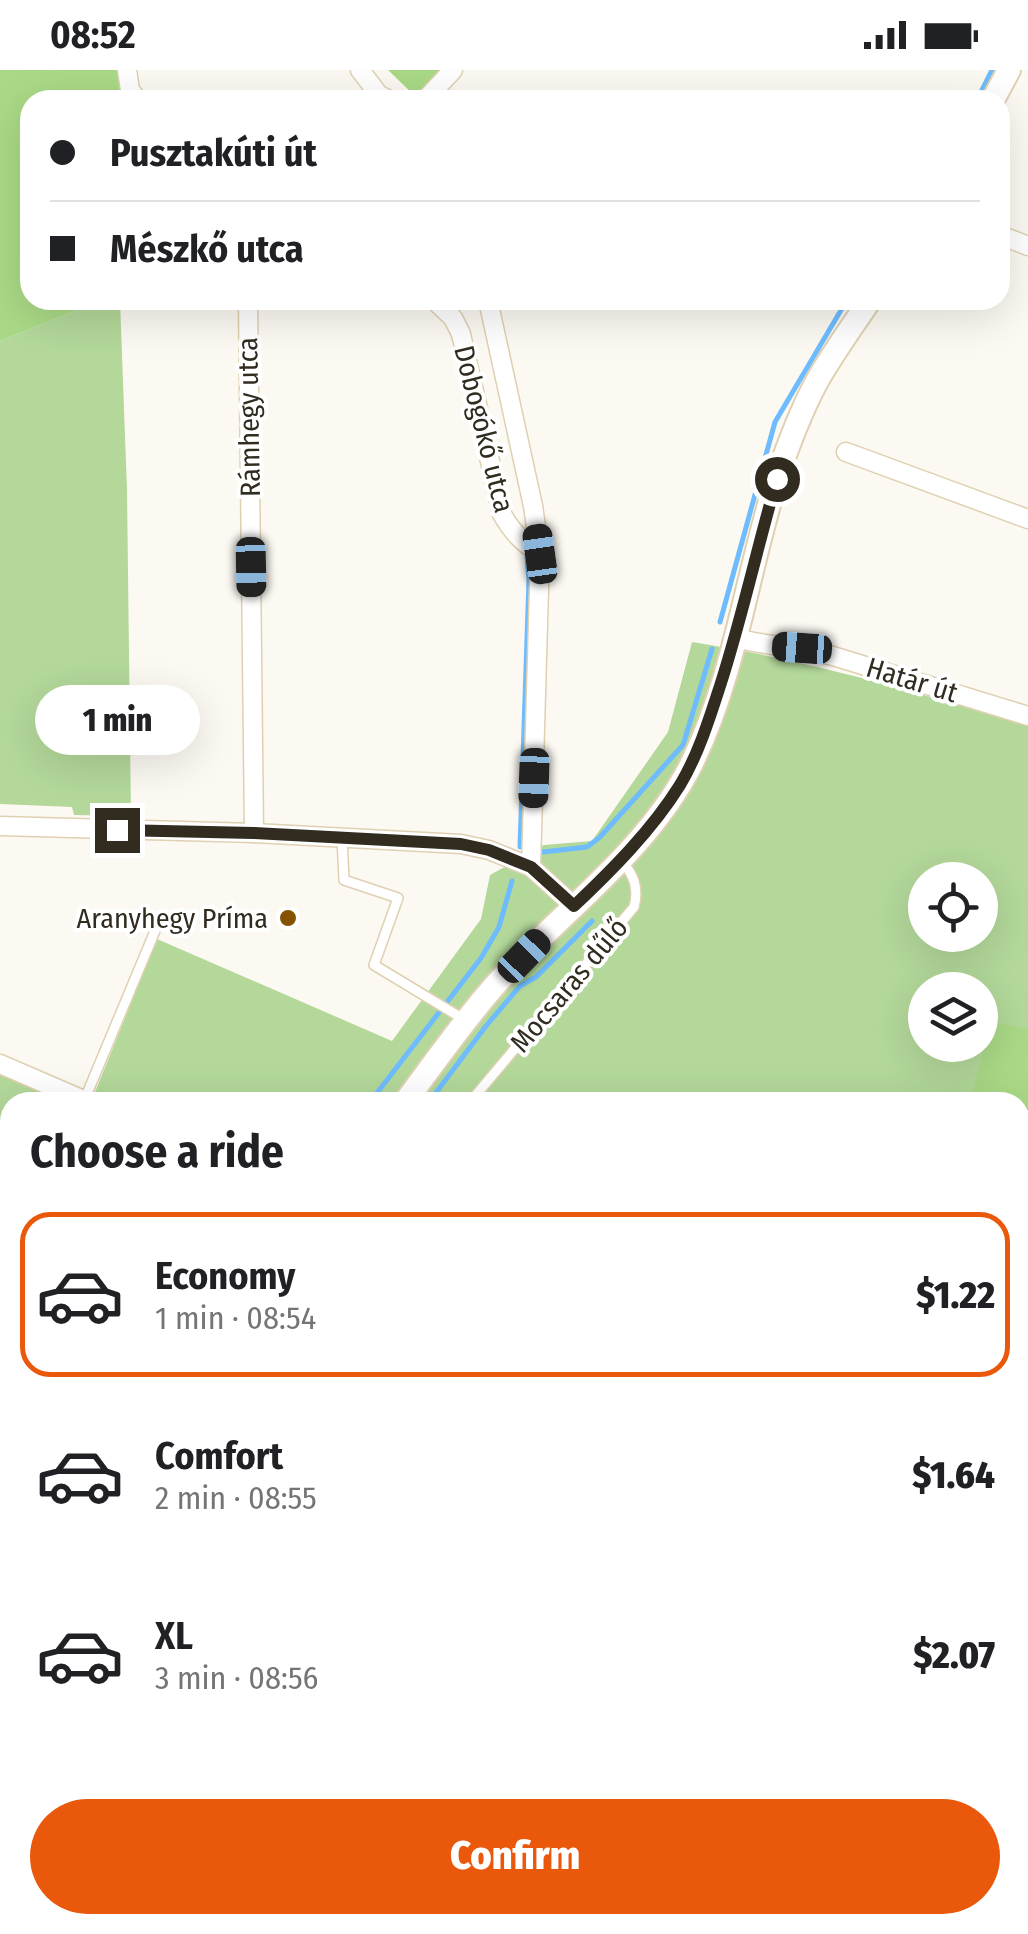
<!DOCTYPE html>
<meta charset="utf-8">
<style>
body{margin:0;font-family:"Fira Sans Condensed",sans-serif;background:#f2f2f2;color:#202124;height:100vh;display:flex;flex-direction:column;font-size:38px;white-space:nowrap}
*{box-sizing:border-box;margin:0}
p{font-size:32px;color:#757577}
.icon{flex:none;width:55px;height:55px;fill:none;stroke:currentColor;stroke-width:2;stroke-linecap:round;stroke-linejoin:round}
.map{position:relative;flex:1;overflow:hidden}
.panel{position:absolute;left:0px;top:1022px;width:1030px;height:842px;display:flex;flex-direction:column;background:#fff;border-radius:30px 30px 0 0;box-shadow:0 10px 40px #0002}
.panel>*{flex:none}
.guide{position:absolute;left:20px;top:20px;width:990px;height:220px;border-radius:30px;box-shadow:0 10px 40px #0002;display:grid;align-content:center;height:220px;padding:0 30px;background:#fff}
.fabs{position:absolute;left:908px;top:792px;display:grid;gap:20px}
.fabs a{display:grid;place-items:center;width:90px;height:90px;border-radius:50%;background:#fff;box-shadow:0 10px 40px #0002;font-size:50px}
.end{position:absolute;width:45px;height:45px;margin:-22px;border:12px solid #312b20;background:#fff;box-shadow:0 0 0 5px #fff}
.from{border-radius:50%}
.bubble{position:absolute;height:70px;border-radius:35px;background:#fff;box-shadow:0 10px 40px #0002;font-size:32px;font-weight:800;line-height:70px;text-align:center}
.car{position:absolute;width:30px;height:60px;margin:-30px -15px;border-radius:12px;box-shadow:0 0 8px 2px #0007;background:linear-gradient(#222 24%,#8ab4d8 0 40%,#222 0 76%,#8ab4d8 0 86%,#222 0)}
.guide b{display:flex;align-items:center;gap:35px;height:95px;font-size:38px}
.guide b+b{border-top:2px solid #e0e0e0}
.guide i{width:25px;height:25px;background:#202124}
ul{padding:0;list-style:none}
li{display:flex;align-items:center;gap:30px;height:165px;margin:0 20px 15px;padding:0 10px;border:5px solid transparent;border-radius:30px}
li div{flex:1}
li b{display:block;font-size:38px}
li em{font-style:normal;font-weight:800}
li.active{border-color:#ea580c}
li>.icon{width:90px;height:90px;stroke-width:1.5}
h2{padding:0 30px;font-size:45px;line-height:120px}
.action{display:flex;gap:20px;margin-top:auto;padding:20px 30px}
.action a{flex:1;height:115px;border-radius:60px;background:#ea580c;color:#fff;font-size:40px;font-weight:800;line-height:115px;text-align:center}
.status{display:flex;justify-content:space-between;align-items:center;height:70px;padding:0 50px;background:#fff;direction:ltr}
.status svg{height:28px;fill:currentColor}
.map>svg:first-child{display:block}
.green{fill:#b3d89a;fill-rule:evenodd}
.forest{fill:#a9d986}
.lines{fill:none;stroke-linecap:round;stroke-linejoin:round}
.stream{stroke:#6ebcfe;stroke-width:5}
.service-casing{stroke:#dfd0b1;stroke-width:12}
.minor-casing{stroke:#dfd0b1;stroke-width:21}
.tertiary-casing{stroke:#dfd0b1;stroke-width:26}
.service{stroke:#fff;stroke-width:9}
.minor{stroke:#fff;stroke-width:18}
.tertiary{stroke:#fff;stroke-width:22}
.route{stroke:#312b20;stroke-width:12}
.poi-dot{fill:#865100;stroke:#fff;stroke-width:4}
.labels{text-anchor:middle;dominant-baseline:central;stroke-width:8;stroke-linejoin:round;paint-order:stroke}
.street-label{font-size:28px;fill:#312b20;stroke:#fff}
.poi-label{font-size:28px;fill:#312b20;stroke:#fff;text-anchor:end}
</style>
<div class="status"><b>08:52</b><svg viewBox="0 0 49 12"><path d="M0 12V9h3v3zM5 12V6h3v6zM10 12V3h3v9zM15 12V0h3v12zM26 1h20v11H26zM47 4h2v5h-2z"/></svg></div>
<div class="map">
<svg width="1028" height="1864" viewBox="0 0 1028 1864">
<rect width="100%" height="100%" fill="#fcf9f3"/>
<g class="green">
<path d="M 103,230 L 120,230 L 127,421 L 131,746 L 74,745 L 72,737 L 0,734 L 0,271 Z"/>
<path d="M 692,572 C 807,590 917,622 1028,656 L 1028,1864 L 0,1864 L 0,1703 L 10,1702 L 10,1855 L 1020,1855 L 1020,1032 L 91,1032 L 157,869 L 392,971 L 481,849 L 490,805 L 544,775 L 592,771 L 668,662 ZM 925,810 L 980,810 L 980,865 L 925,865 ZM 925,920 L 980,920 L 980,975 L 925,975 Z"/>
<path d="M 0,1005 L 71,1032 L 10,1032 L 10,1653 L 0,1543 Z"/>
</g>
<g class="forest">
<path d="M 0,0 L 127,0 L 121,30 L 30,30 L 30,230 L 103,230 L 0,271 Z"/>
<path d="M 388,0 L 443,0 L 415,26 Z"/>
<path d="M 990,952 L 1028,959 L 1028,1156 L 1020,1155 L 1020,1032 L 970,1032 Z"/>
</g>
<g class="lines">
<g class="stream">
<path d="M 977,30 L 992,0"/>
<path d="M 720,552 L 775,352 L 847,230"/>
<path d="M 520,777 L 529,509 L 527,487"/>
<path d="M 543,782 L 587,777 L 600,767 L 683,675 L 712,579"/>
<path d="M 370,1032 L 481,888 L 499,857 L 512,811"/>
<path d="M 429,1032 L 486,956 L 520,916 L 536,907 L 592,851"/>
<path d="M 1020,1189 L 1028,1189"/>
<path d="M 275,1855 L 276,1864"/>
</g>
<g class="service-casing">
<g id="service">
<path d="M 342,767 L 344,810 L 398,828 L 374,895 L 465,950"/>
<path d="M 84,1031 L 155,861"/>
<path d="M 470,1032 L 634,837 C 639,818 634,805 621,790"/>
<path d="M 592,1855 L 597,1864"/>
</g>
</g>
<g class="minor-casing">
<g id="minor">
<path d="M 127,0 L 130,20 L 138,30"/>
<path d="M 360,0 L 379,25 L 390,30"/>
<path d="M 425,30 L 453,0"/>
<path d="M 1000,165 L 1028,176"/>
<path d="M 248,230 L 254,763"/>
<path d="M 434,230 L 453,248 L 461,264 L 502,444 C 512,462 523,473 540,484"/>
<path d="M 488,230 L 533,436 L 540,484 L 531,797"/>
<path d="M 846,382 L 1028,449"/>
<path d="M 735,568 C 768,576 801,578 833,586 L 1028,646"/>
<path d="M 0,756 L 254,763 L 461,774 L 489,780 L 531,797 L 574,836"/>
<path d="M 0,994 L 88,1032"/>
<path d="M 0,1230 L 10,1233"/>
</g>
</g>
<g class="tertiary-casing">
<g id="tertiary">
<path d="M 993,30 L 1009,0"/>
<path d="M 405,1032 C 435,992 464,950 497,913 C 562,841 648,781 692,693 C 735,605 747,503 776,411 C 787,378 800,343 816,313 C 832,284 852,257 870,230"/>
<path d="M 301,1855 L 301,1864"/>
</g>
</g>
<use href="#service" class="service"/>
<use href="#minor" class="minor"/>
<use href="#tertiary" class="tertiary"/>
</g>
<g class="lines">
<path class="route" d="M 117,760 L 254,763 L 461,774 L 489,780 L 531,797 L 574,836 C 612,800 652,760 680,715 C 698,685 709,650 720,616 C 742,548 757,478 777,409"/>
</g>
<circle class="poi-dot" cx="288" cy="848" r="10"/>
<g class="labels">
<g class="street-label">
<text transform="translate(249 347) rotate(-91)">Rámhegy utca</text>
<text transform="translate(484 359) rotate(76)">Dobogókő utca</text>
<text transform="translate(912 610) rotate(17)">Határ út</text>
<text transform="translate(569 915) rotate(-50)">Mocsaras dűlő</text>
</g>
<g class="poi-label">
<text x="268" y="848">Aranyhegy Príma</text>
</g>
</g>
</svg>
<div class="fabs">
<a><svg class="icon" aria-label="locate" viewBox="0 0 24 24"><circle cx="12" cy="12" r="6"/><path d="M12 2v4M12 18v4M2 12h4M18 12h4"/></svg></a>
<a><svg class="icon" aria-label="layers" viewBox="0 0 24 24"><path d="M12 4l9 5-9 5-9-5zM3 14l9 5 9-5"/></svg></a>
</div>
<i class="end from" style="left:777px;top:409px"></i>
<i class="end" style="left:117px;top:760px"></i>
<div class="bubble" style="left:35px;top:615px;width:165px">1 min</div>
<i class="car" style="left:540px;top:484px;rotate:352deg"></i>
<i class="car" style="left:251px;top:497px;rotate:179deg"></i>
<i class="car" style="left:802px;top:578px;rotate:274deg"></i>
<i class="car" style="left:534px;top:708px;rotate:182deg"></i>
<i class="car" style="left:524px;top:886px;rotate:44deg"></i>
<div class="guide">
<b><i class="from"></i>Pusztakúti út</b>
<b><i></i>Mészkő utca</b>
</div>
<section class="panel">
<h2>Choose a ride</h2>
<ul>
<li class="active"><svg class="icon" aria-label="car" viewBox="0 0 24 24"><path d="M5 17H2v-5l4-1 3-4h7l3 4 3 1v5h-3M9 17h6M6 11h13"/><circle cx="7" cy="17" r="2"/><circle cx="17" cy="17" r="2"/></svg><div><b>Economy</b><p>1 min · 08:54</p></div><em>$1.22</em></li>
<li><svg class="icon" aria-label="car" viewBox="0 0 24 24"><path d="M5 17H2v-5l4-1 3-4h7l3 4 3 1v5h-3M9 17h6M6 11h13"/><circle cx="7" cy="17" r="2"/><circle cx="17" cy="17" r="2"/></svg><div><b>Comfort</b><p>2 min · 08:55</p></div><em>$1.64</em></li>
<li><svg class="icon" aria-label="car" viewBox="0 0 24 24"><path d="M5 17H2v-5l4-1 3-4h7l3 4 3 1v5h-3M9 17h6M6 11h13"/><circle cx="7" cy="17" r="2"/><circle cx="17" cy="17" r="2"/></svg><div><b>XL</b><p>3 min · 08:56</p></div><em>$2.07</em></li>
</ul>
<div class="action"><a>Confirm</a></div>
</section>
</div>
